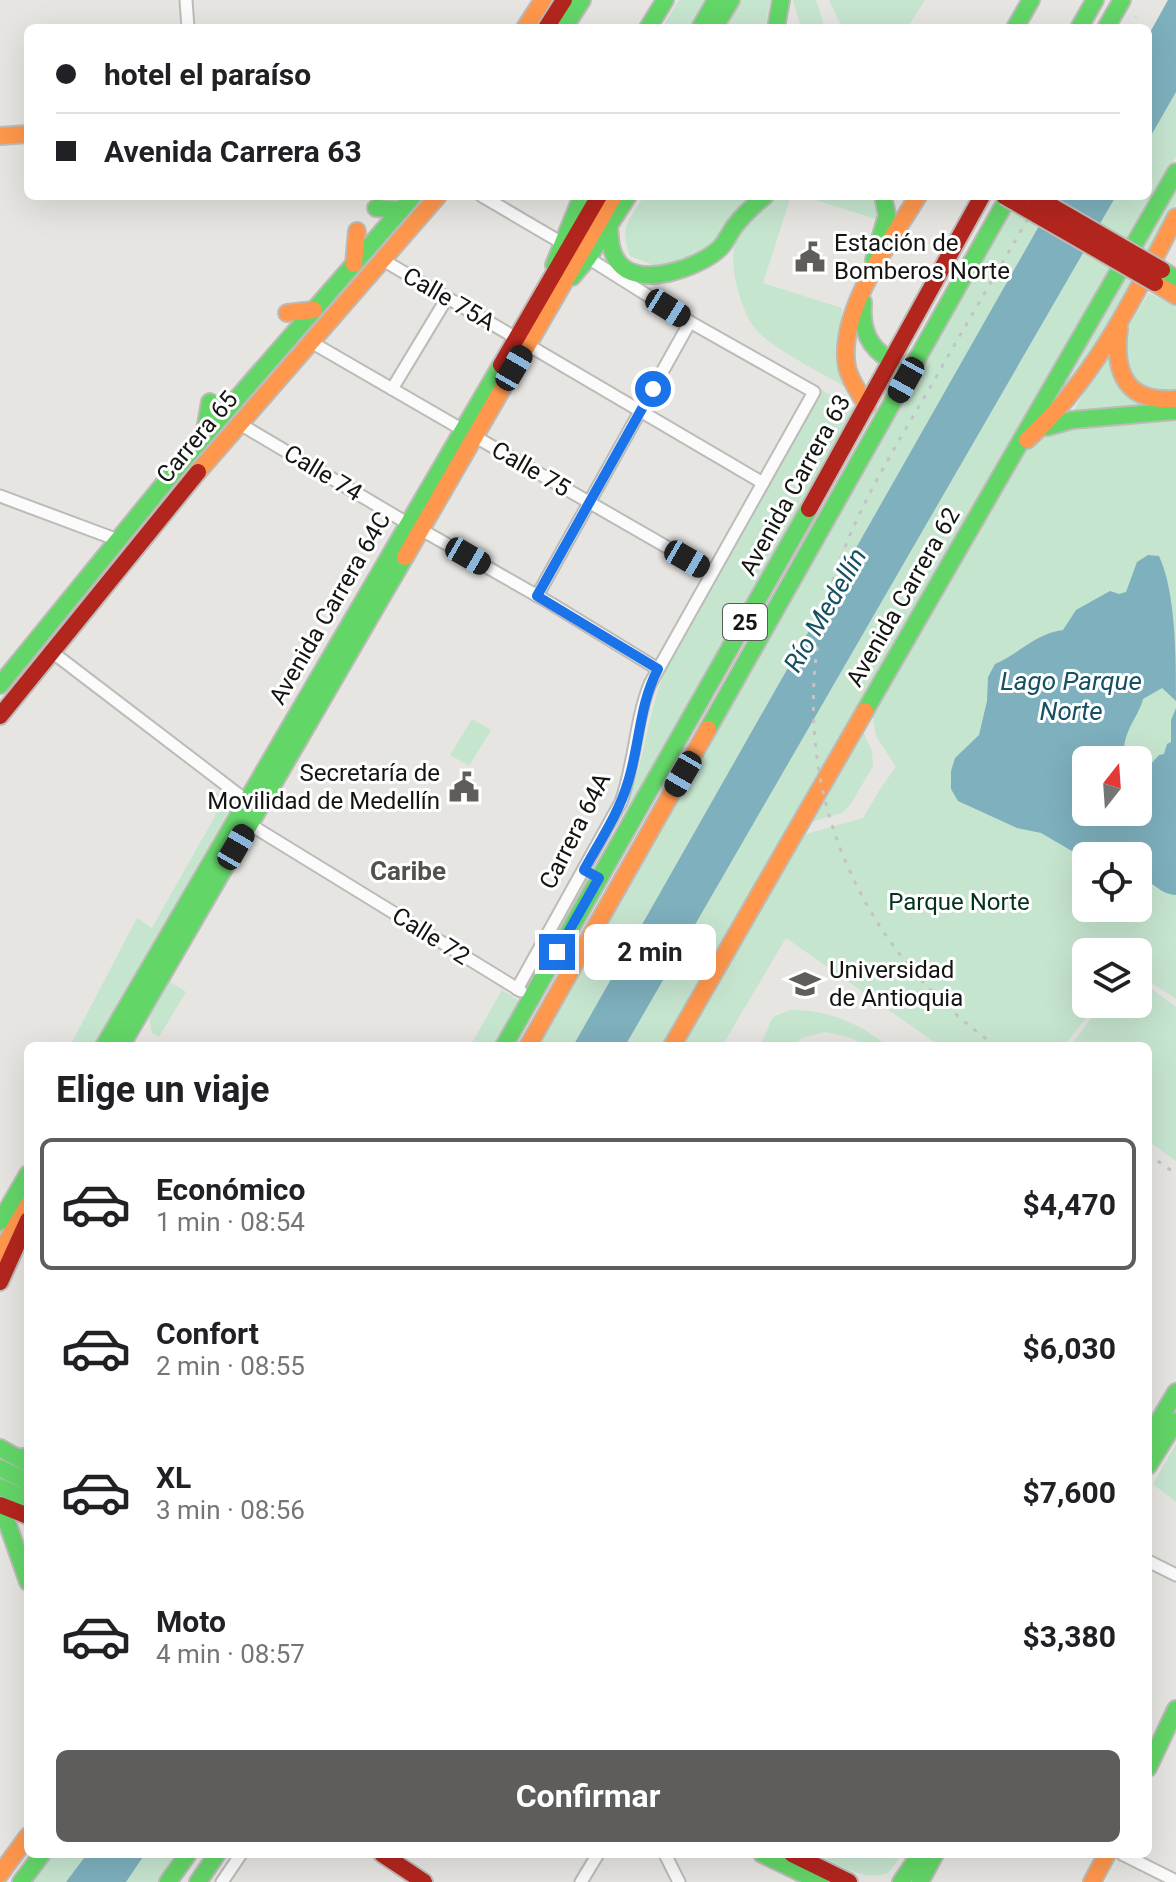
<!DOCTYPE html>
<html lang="es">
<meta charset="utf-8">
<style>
body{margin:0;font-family:Roboto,sans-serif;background:#f2f2f2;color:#202124;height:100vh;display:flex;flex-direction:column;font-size:30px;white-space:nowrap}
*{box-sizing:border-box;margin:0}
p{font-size:26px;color:#757577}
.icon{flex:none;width:44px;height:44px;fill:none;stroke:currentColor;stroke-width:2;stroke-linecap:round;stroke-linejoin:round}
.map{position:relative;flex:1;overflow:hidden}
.panel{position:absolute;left:24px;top:1042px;width:1128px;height:816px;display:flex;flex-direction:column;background:#fff;border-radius:12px;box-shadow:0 8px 32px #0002}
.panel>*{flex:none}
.hud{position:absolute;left:24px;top:24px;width:1128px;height:176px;border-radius:12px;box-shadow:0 8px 32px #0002;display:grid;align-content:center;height:176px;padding:0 32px;background:#fff}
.needle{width:52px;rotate:17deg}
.buttons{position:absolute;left:1072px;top:746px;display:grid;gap:16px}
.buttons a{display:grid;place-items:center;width:80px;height:80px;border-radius:12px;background:#fff;box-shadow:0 8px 32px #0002;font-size:40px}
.end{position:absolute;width:36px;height:36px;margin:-18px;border:10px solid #1a73e8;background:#fff;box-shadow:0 0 0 4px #fff}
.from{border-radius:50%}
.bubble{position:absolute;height:56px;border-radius:12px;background:#fff;box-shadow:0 8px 32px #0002;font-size:26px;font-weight:700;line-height:56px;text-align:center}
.car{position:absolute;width:24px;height:48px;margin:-24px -12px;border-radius:10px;box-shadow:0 0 6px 2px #0007;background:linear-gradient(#222 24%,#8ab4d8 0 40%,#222 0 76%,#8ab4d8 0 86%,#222 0)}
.hud b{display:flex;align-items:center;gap:28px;height:76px;font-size:30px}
.hud b+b{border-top:2px solid #e0e0e0}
.hud i{width:20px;height:20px;background:#202124}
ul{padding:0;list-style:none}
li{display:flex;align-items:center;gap:24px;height:132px;margin:0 16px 12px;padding:0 16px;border:4px solid transparent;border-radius:12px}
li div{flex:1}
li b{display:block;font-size:30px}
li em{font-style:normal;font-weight:700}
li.selected{border-color:#5e5d5b}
li>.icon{width:72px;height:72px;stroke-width:1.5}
h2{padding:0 32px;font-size:36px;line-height:96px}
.primary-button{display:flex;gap:16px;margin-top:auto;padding:16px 32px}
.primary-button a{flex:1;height:92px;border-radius:12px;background:#5e5d5b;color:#fff;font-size:32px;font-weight:700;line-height:92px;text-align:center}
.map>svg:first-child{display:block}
.green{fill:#c6e5cf;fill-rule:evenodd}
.water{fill:#7eb0be}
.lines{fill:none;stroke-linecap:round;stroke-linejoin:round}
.street-casing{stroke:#bcbbb8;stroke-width:15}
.fast-casing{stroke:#bcbbb8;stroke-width:20}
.slow-casing{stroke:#bcbbb8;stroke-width:20}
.jam-casing{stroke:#bcbbb8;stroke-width:20}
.street{stroke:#fbfbfb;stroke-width:11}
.fast{stroke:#63d668;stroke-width:16}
.slow{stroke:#ff974d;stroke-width:16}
.jam{stroke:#b3261e;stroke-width:16}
.rail{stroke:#c3c3c3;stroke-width:3;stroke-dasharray:4 8;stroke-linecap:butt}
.jam-bridge-casing{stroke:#bcbbb8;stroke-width:20;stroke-linecap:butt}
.jam-bridge{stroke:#b3261e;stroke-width:16}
.route{stroke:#1a73e8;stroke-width:10}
.labels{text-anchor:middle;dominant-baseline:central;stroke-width:6;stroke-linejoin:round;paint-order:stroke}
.shield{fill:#fff;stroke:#5a5a59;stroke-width:2}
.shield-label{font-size:22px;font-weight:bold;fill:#141412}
.poi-label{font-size:24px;fill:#141412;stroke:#fff;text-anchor:start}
.street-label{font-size:24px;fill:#141412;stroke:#fff}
.park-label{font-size:24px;fill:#04331c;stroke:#fff}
.water-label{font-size:26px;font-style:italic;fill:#155162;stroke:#fff}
.neighbourhood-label{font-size:26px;font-weight:bold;fill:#52514c;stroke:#fff}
</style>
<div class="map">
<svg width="1176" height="1882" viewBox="0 0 1176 1882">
<rect width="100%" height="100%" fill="#e6e5e2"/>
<g class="green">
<path d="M 679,0 L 706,0 L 689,28 L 662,28 Z"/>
<path d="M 736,0 L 770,0 L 765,28 L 719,28 Z"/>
<path d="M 793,0 L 816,0 L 825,28 L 801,28 Z"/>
<path d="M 829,0 L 925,0 L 907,28 L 842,28 Z"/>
<path d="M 1176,92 L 1176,157 L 664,1046 L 625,1046 L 1116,196 L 1148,196 L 1148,141 Z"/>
<path d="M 1176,185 L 1176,204 L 1065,396 L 1041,422 Z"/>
<path d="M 644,196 L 752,196 L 732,214 L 712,250 L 680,264 L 656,266 L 630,256 C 619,227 629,220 644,196 Z"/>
<path d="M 775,196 L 791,196 L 763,283 L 842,308 L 840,365 L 845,387 C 819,371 782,354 760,334 C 741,317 726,261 737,236 C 744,218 761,207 775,196 Z"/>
<path d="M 803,196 L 873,196 L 879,204 L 876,219 Z"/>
<path d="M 1017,196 L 1056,196 L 573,1046 L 533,1046 Z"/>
<path d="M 1149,293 L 1176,307 L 1176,394 L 1156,395 L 1132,380 L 1121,346 L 1124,334 Z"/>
<path d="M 1110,345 L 1112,363 L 1160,405 L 1070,417 Z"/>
<path d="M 822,390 L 859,411 L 623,817 C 644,768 646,715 667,666 Z"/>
<path d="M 1176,420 L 1176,999 L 1138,974 L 1138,952 L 1086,952 L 1086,1004 L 1097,1004 L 1064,1046 L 940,1046 L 786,938 L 722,1046 L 679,1046 L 799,840 L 806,834 L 863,818 L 882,786 L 896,767 L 876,736 L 873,717 L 1020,455 L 1045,432 ZM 1086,760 L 1138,760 L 1138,812 L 1086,812 ZM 1086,856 L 1138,856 L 1138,908 L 1086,908 Z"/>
<path d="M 472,719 L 491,730 L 469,766 L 450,755 Z"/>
<path d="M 862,730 L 872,751 L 873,766 L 851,804 L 842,813 L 811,822 Z"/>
<path d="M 210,788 L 230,803 L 227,814 L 93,1046 L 70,1046 L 137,918 L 152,928 L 215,816 C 219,805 217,798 210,788 Z"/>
<path d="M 1138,979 L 1176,1007 L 1176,1161 L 1148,1141 L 1148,1046 L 1070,1046 L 1102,1004 L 1138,1004 Z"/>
<path d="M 170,982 L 186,992 L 159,1037 L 152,1033 L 149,1017 Z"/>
<path d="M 502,990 L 523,1003 L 499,1046 L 470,1046 Z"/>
<path d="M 790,1010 C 826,1010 859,1022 887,1046 L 865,1046 L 852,1038 L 825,1032 L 802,1038 L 794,1046 L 760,1046 L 773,1017 Z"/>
<path d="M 1176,1444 L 1176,1502 L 1153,1484 Z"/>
<path d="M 45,1854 L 87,1854 L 66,1882 L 24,1882 Z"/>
<path d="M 145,1854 L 179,1854 L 160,1882 L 126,1882 Z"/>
<path d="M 818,1854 L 902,1854 L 888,1873 C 864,1882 839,1865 818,1854 Z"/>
</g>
<g class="water">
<path d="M 1168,0 L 1176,0 L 1176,92 L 1148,141 L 1148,36 Z"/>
<path d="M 1056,196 L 1116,196 L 625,1046 L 573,1046 Z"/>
<path d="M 1148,555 L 1159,556 C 1176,593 1176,657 1176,701 L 1162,688 L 1143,699 C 1138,718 1123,731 1124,753 L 1134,760 L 1086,760 L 1086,812 L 1138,812 L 1138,762 L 1150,765 L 1159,755 L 1164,754 L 1167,744 L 1171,742 L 1171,720 L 1176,708 L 1176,895 C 1161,895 1152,880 1138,878 L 1138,856 L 1086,856 L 1077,854 L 1041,833 L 1017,828 L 958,801 L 951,789 L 951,771 L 955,758 L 979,735 L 987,701 L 988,677 L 995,664 C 1019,654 1036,633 1063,630 L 1076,610 L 1110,591 L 1119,594 L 1126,592 L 1137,562 Z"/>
<path d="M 87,1854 L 145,1854 L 126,1882 L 66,1882 Z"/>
</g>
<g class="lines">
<g class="street-casing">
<g id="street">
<path d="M 186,0 L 188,28"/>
<path d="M 482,196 L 562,243"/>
<path d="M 381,259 L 516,338"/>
<path d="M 311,342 L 463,430"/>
<path d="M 528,345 L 763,483"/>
<path d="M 392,389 L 447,298"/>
<path d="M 240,424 L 407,523"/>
<path d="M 474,436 L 712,573"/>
<path d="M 0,496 L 118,540"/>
<path d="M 420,529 L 550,603 L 658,669"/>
<path d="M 537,596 L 690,322"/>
<path d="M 52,652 L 247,801"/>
<path d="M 249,824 L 521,991"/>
<path d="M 517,989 L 621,802 C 635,764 635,721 650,684 L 814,392 L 690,322 L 588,258"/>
<path d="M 1148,1561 L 1176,1575"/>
<path d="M 665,1854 L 679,1882"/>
<path d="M 1122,1854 L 1176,1881"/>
<path d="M 222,1882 L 241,1854"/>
<path d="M 581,1882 L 598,1854"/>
</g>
</g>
<g class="fast-casing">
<g id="fast">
<path d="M 564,28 L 582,0"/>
<path d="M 648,28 L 665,0"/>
<path d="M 700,28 L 716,0"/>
<path d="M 714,28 L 731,0"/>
<path d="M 776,28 L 781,0"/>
<path d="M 1015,28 L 1031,0"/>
<path d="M 1079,28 L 1095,0"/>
<path d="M 1106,28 L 1122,0"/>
<path d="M 376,208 L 401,210"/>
<path d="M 609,226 C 610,238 610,252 618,262 C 638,290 701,267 720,248 C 726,242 729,234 734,227 C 743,215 754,205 765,196"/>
<path d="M 874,260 L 887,215 L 883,196"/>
<path d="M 554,265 L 582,196"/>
<path d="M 1162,270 L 1176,279"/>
<path d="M 572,277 L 588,258 L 628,196"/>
<path d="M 863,302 C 861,329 868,348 892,361"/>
<path d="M 1047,427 L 1072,420 L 1176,411"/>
<path d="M 204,436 L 210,402"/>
<path d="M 0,685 L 180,464 L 413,196"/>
<path d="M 865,711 L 1176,172"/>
<path d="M 708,729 L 1009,196"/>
<path d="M 104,1046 L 501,365"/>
<path d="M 121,1046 L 405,557"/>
<path d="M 504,1046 L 809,509"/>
<path d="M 0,1222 L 28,1174"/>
<path d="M 1148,1439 L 1176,1392"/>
<path d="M 0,1448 L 27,1463"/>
<path d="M 18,1458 L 28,1456"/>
<path d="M 1148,1466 L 1176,1421"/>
<path d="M 0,1468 L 28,1482"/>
<path d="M 0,1487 L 28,1500"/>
<path d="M 0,1511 L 8,1525 L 28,1582"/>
<path d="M 1148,1768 L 1176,1709"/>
<path d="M 762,1854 L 820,1882"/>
<path d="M 21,1882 L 42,1854"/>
<path d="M 168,1882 L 188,1854"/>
<path d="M 198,1882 L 217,1854"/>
<path d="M 901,1882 L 920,1854"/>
<path d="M 920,1882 L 935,1854"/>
</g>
</g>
<g class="slow-casing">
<g id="slow">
<path d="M 525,28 L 543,0"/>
<path d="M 0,136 L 28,134"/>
<path d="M 354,264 L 357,231"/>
<path d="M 1155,283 L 1176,296"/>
<path d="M 287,313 L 314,310"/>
<path d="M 1119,329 C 1113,374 1127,403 1176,399"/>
<path d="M 867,406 C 860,394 850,381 847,367 C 837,312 891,241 918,196"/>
<path d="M 1027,440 C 1095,379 1134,297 1176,217"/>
<path d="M 198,472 L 438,196"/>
<path d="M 405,557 L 614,196"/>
<path d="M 528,1046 L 708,729"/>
<path d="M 672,1046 L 865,711"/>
<path d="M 0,1253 L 28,1205"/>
<path d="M 0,1874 L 28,1836"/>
<path d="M 1092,1882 L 1107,1854"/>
</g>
</g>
<g class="jam-casing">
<g id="jam">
<path d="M 546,28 L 564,0"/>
<path d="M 501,365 L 599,196"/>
<path d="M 809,509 L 982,196"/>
<path d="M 0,716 L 198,472"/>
<path d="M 0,1282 L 28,1220"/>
<path d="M 0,1505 L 28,1516"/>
<path d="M 382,1854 L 424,1882"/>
<path d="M 792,1854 L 849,1882"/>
</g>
</g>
<use href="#street" class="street"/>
<use href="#fast" class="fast"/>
<use href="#slow" class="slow"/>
<use href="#jam" class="jam"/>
<g class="rail">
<path d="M 1130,28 L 1136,17"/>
<path d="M 996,1046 C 931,1000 880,940 848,867 C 811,785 803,688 827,601 C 847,523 892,453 932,384 C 968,321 1005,259 1041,196"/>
<path d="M 1148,1154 L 1176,1174"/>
</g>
<g class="jam-bridge-casing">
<g id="jam-bridge">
<path d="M 1004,196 L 1155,283"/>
<path d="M 1034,196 L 1162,270"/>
</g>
</g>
<use href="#jam-bridge" class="jam-bridge"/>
</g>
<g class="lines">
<path class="route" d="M 557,952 L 599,878 L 584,870 C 600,841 619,813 628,782 C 640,744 639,705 658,669 L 537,596 L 653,389"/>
</g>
<defs>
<g id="civic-bare" transform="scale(2.4)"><path d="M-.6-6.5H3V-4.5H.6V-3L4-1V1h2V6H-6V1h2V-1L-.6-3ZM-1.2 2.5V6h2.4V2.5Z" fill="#5e5d5b" stroke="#fff" stroke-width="2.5" paint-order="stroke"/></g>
<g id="university-bare" transform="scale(2.4)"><path d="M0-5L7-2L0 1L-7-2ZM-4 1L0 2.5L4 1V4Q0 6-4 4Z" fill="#5e5d5b" stroke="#fff" stroke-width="2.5" paint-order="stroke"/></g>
</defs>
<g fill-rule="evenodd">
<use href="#civic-bare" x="810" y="257"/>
<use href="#civic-bare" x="464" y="787"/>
<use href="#university-bare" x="805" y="984"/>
</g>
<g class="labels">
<rect class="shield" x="723" y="604" width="44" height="36" rx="6"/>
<g class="shield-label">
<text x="745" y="622">25</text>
</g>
<g class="poi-label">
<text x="834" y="243">Estación de<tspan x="834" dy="28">Bomberos Norte</tspan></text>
<text x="440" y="773" text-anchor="end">Secretaría de<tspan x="440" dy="28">Movilidad de Medellín</tspan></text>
<text x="829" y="970">Universidad<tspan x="829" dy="28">de Antioquia</tspan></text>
</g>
<g class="street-label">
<text transform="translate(449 299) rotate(30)">Calle 75A</text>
<text transform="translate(197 437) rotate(-50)">Carrera 65</text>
<text transform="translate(531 469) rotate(30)">Calle 75</text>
<text transform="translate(323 473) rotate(31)">Calle 74</text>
<text transform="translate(795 485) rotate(-61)">Avenida Carrera 63</text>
<text transform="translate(903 597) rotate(-60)">Avenida Carrera 62</text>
<text transform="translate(330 608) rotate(-60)">Avenida Carrera 64C</text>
<text transform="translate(575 831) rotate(-63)">Carrera 64A</text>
<text transform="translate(431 936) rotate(32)">Calle 72</text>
</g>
<g class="park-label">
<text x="959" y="902">Parque Norte</text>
</g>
<g class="water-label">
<text transform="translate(825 610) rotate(-60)">Río Medellín</text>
<text x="1071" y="681">Lago Parque<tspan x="1071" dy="30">Norte</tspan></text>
</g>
<g class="neighbourhood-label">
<text x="408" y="871">Caribe</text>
</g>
</g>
</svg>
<div class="buttons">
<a><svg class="needle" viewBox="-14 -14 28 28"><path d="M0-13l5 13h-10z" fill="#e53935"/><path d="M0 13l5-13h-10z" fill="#757577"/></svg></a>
<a><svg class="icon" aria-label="locate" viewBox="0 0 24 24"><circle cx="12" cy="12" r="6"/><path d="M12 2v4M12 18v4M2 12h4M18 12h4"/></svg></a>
<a><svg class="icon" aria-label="layers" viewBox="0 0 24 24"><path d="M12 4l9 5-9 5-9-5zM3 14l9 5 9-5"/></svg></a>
</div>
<i class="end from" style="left:653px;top:389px"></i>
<i class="end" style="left:557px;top:952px"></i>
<div class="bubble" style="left:584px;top:924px;width:132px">2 min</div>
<i class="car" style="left:668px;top:308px;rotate:122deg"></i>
<i class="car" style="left:514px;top:368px;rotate:30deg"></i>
<i class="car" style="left:906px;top:380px;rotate:209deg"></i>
<i class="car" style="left:468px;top:556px;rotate:120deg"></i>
<i class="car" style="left:687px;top:559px;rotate:120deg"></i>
<i class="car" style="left:683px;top:774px;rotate:210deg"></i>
<i class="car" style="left:236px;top:847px;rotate:30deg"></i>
<div class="hud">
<b><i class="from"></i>hotel el paraíso</b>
<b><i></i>Avenida Carrera 63</b>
</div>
<section class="panel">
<h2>Elige un viaje</h2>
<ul>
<li class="selected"><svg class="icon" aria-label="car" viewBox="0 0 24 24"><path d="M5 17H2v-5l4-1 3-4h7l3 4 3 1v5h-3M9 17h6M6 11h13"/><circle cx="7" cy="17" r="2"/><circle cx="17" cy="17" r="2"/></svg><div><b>Económico</b><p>1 min · 08:54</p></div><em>$4,470</em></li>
<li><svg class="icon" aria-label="car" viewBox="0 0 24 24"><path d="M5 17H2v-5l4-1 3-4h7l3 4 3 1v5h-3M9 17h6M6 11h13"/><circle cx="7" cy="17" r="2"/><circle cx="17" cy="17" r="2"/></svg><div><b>Confort</b><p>2 min · 08:55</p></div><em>$6,030</em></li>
<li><svg class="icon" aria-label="car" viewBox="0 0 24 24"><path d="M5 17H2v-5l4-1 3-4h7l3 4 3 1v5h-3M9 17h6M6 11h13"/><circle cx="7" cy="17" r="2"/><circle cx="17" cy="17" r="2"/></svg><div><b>XL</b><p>3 min · 08:56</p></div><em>$7,600</em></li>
<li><svg class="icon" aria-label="car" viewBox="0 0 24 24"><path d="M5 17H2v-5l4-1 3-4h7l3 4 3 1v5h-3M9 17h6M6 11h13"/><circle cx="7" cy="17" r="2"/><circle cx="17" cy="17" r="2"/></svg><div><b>Moto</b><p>4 min · 08:57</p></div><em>$3,380</em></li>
</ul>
<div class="primary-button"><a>Confirmar</a></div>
</section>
</div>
